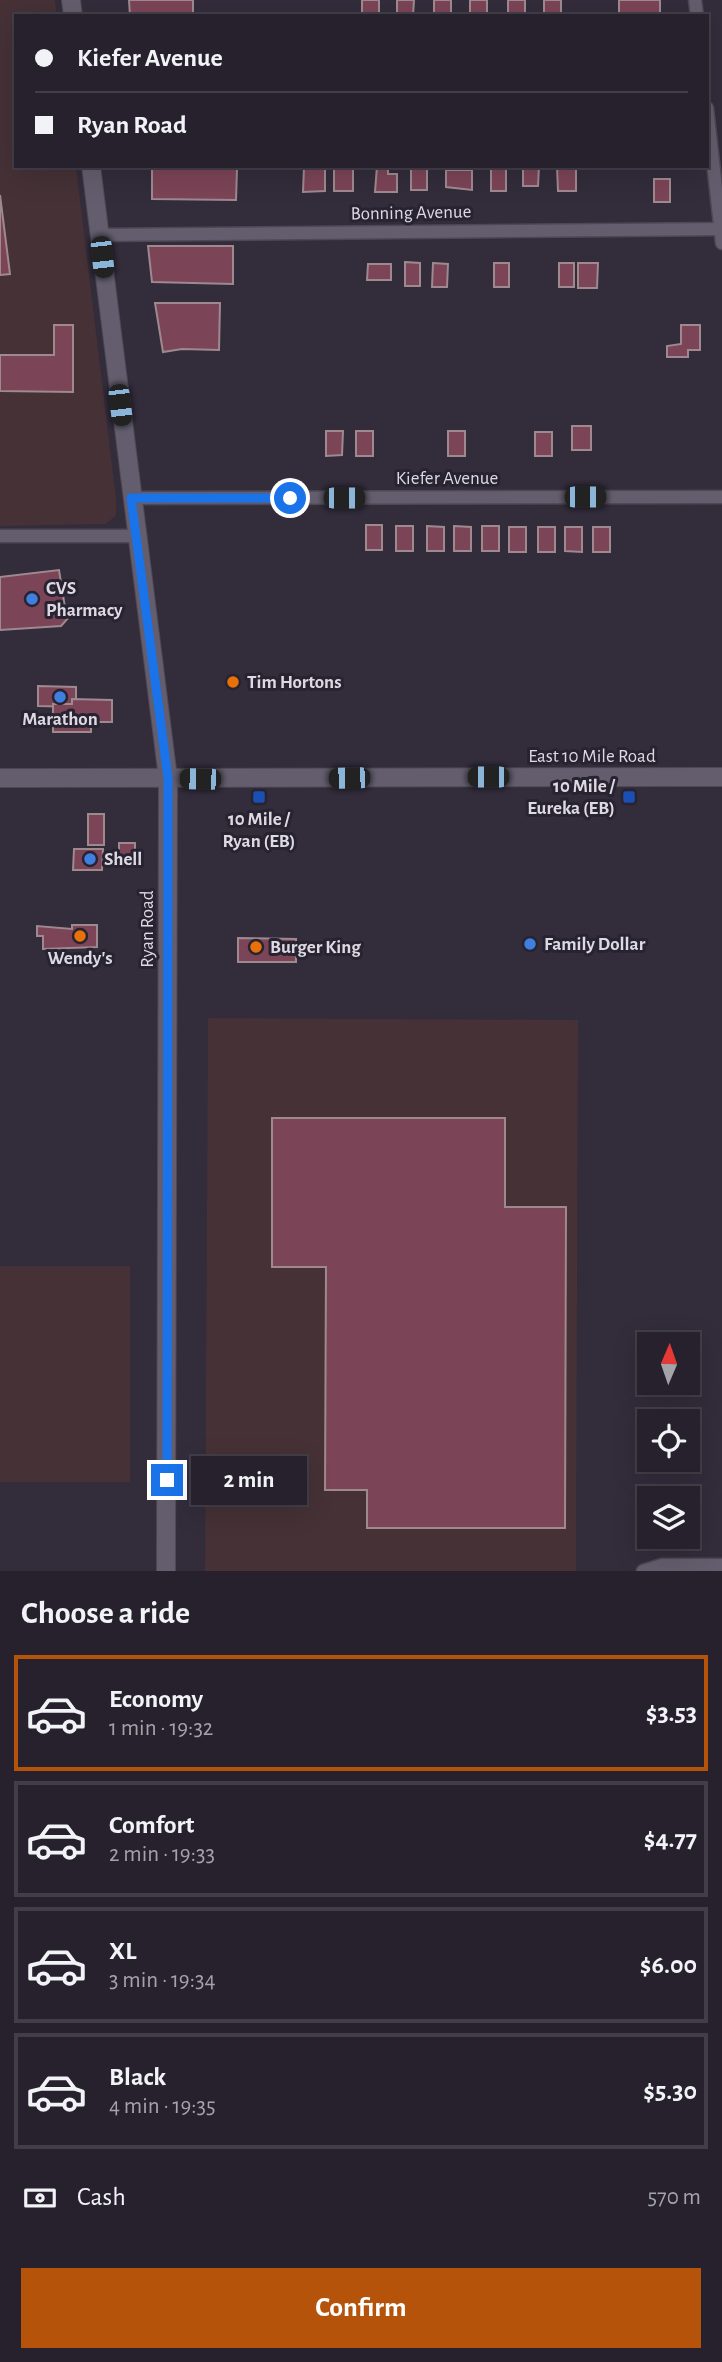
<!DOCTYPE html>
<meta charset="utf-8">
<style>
body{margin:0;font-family:"Alegreya Sans",sans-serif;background:#322e38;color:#f1f3f6;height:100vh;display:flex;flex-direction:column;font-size:26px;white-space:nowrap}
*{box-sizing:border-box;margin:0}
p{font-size:23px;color:#a4a3a9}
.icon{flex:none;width:38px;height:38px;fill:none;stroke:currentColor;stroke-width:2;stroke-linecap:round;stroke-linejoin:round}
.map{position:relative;height:1571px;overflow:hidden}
.drawer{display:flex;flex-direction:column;background:#26212c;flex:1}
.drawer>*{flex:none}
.banner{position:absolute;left:14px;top:14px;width:695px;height:154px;border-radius:0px;box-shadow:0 7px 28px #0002,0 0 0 2px #423e48;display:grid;align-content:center;height:154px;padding:0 21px;background:#26212c}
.needle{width:46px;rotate:2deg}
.controls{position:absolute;left:637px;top:1332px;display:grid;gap:14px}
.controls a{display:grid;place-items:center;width:63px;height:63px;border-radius:0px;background:#26212c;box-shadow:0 7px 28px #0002,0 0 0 2px #423e48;font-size:35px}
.end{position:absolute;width:32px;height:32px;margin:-16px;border:9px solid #1a73e8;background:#fff;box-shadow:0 0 0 4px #fff}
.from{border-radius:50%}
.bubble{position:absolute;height:49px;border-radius:0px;background:#26212c;box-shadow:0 7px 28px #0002,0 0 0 2px #423e48;font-size:23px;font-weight:700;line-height:49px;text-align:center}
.car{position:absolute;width:21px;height:42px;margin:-21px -10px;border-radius:9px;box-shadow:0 0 5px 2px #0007;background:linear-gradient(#222 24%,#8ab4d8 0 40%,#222 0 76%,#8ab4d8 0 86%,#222 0)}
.banner b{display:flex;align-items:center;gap:24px;height:66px;font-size:26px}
.banner b+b{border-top:2px solid #423e48}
.banner i{width:18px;height:18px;background:#f1f3f6}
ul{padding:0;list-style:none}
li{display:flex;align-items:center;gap:21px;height:116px;margin:0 14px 10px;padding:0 7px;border:4px solid #423e48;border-radius:0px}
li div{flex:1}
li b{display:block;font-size:26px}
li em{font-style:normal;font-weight:700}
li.current{border-color:#b45309}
li>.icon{width:63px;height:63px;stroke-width:1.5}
h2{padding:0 21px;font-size:32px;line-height:84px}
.pay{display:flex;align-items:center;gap:18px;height:77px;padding:0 21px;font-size:26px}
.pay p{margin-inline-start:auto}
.button{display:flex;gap:14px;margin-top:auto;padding:14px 21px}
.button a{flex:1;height:80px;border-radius:0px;background:#b45309;color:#fff;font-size:28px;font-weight:700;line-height:80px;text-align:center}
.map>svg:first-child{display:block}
.industrial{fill:#453136}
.building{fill:#7b4457;stroke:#9e898f;stroke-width:2}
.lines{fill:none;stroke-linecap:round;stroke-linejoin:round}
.street-casing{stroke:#4d4854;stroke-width:15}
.secondary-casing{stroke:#4d4854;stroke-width:20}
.street{stroke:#635d6d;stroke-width:12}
.secondary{stroke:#635d6d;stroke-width:18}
.route{stroke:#1a73e8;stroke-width:9}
.shop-dot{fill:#3f7fe0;stroke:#282331;stroke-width:2.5}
.food-dot{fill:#e8710a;stroke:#282331;stroke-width:2.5}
.transit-dot{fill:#1a4fb4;stroke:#282331;stroke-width:2.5}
.labels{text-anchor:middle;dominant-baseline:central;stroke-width:6;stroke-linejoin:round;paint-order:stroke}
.street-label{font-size:19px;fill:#ddd9e3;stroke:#282331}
.poi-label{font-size:19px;font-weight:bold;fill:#ddd9e3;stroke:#282331;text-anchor:start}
</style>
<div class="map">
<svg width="722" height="1571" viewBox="0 0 722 1571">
<rect width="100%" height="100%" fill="#322c3b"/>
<g class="industrial">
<path d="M 0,0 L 55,0 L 57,16 L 16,16 L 16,166 L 76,166 L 116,499 L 116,515 L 106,524 L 0,526 Z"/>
<path d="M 208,1018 L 578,1020 L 576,1571 L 205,1571 Z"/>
<rect x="0" y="1266" width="130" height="216"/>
</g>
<g class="building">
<path d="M 129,0 L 193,0 L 193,16 L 130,16 Z"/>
<rect x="362" y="0" width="17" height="16"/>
<path d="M 397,0 L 414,0 L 413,16 L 397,16 Z"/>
<rect x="434" y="0" width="17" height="16"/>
<rect x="470" y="0" width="17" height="16"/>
<rect x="508" y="0" width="17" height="16"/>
<rect x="544" y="0" width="17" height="16"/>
<rect x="619" y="0" width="41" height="16"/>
<path d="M 152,166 L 237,169 L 236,200 L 152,199 Z"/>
<rect x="334" y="166" width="19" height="25"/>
<path d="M 377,166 L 388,166 L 388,174 L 397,174 L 397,192 L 375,192 Z"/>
<rect x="411" y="166" width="16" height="24"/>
<path d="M 523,166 L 539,166 L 538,186 L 523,186 Z"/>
<path d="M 557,166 L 576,166 L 576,191 L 558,191 Z"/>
<path d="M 304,167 L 325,167 L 325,191 L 303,192 Z"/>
<rect x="491" y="168" width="15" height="23"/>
<path d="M 446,170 L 472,170 L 472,190 L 446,187 Z"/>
<rect x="654" y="179" width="16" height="23"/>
<path d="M 0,195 L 10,274 L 0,275 Z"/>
<path d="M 148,246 L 233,246 L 233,284 L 152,282 Z"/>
<path d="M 405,262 L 420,263 L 420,286 L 405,286 Z"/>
<path d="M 433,263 L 448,264 L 447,287 L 432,287 Z"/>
<rect x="494" y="263" width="15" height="24"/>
<rect x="559" y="263" width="15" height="24"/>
<path d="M 578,263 L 598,263 L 597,288 L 578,288 Z"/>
<path d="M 368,264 L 391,264 L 391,280 L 367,280 Z"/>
<path d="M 155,303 L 220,303 L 219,350 L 182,349 L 163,352 Z"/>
<path d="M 54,325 L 73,325 L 73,392 L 0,391 L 0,355 L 54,355 Z"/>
<path d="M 681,325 L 700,325 L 700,350 L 688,350 L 688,357 L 667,357 L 667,346 L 681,344 Z"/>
<rect x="572" y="426" width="19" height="24"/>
<path d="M 326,431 L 343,431 L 342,455 L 326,456 Z"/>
<rect x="356" y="431" width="17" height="25"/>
<rect x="448" y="431" width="17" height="25"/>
<rect x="535" y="432" width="17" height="24"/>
<rect x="366" y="525" width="16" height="25"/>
<rect x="396" y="526" width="17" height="25"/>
<path d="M 427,526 L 444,527 L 444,551 L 427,551 Z"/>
<path d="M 454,526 L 471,527 L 471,551 L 454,551 Z"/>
<rect x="482" y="526" width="17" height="25"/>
<rect x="509" y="527" width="17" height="25"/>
<rect x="538" y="527" width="17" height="25"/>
<path d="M 565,527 L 582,527 L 582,552 L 565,551 Z"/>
<rect x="593" y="527" width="17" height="25"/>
<path d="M 59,570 L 66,614 L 69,617 L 61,626 L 0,630 L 0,577 Z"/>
<path d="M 38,686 L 76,687 L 76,707 L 38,706 Z"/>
<path d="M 72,699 L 112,700 L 112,722 L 91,722 L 91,732 L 53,732 L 53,704 L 72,704 Z"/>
<rect x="88" y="814" width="16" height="31"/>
<rect x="119" y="843" width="16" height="16"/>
<path d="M 74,849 L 103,849 L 102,870 L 73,870 Z"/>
<path d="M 72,925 L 97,925 L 97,947 L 43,949 L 43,936 L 37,936 L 37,926 L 72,929 Z"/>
<path d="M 238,938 L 296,939 L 296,962 L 238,962 Z"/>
<path d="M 272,1118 L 505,1118 L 505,1207 L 566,1207 L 565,1528 L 367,1528 L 367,1490 L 325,1490 L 326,1267 L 272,1267 Z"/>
</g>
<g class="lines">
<g class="street-casing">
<g id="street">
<path d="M 695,0 L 697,16"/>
<path d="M 707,108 L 722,243"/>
<path d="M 100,235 L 722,229"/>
<path d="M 131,498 L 722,497"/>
<path d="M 0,536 L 138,536"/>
<path d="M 643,1571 L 662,1565 L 722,1565"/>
</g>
</g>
<g class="secondary-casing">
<g id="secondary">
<path d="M 71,0 L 73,16"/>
<path d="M 91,166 L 168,778 L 166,1571"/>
<path d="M 0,778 L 722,777"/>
</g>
</g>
<use href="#street" class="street"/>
<use href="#secondary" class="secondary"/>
</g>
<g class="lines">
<path class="route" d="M 167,1480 L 168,778 L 131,498 L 290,498"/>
</g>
<g class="shop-dot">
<circle cx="32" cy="599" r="7"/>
<circle cx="60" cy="697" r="7"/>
<circle cx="90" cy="859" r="7"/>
<circle cx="530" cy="944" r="7"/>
</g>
<g class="food-dot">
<circle cx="233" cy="682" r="7"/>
<circle cx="80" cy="936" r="7"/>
<circle cx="256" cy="947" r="7"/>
</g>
<g class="transit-dot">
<rect x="252" y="790" width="14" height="14" rx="3.5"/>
<rect x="622" y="790" width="14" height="14" rx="3.5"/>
</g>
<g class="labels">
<g class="street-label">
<text transform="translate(411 213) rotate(-1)">Bonning Avenue</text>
<text x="447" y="478">Kiefer Avenue</text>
<text x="592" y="756">East 10 Mile Road</text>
<text transform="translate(147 929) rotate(-90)">Ryan Road</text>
</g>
<g class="poi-label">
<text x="46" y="588">CVS<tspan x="46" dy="22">Pharmacy</tspan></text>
<text x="247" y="682">Tim Hortons</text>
<text x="60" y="719" text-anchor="middle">Marathon</text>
<text x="615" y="786" text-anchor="end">10 Mile /<tspan x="615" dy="22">Eureka (EB)</tspan></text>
<text x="259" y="819" text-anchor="middle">10 Mile /<tspan x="259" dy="22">Ryan (EB)</tspan></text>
<text x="104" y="859">Shell</text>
<text x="544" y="944">Family Dollar</text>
<text x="270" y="947">Burger King</text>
<text x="80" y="958" text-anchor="middle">Wendy's</text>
</g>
</g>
</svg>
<div class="controls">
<a><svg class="needle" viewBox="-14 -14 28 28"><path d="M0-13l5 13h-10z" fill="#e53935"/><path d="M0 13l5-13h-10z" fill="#a4a3a9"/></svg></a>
<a><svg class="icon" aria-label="locate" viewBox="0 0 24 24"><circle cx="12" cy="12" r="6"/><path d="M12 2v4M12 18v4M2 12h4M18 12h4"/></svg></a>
<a><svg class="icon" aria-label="layers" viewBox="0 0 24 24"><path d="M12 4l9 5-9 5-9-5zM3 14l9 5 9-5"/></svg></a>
</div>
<i class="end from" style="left:290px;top:498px"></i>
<i class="end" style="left:167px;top:1480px"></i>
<div class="bubble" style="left:191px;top:1456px;width:116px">2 min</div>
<i class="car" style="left:102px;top:257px;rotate:174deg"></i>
<i class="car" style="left:120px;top:405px;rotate:173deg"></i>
<i class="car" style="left:585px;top:497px;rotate:90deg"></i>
<i class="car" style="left:344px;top:498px;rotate:90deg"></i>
<i class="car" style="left:488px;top:777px;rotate:270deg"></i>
<i class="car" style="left:349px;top:778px;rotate:269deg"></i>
<i class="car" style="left:200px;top:779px;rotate:271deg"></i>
<div class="banner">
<b><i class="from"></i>Kiefer Avenue</b>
<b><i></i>Ryan Road</b>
</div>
</div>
<section class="drawer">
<h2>Choose a ride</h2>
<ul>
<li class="current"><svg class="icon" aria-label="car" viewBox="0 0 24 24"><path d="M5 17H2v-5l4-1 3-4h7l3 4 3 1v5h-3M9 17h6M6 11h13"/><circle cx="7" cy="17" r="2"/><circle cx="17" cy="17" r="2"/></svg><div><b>Economy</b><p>1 min · 19:32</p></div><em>$3.53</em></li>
<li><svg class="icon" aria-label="car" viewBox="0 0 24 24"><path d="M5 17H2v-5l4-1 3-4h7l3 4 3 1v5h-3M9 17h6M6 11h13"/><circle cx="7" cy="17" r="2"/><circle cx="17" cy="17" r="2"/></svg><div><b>Comfort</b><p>2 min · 19:33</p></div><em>$4.77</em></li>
<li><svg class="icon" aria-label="car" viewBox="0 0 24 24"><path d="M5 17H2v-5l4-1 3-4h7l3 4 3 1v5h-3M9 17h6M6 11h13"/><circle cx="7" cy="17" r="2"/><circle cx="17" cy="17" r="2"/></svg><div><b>XL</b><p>3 min · 19:34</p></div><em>$6.00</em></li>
<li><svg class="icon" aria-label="car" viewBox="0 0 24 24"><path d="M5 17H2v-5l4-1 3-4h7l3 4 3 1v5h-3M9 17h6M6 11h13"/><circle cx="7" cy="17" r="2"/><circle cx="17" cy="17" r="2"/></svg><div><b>Black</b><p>4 min · 19:35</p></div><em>$5.30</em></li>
</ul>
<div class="pay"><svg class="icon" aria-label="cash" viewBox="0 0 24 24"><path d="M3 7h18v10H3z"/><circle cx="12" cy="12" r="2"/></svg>Cash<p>570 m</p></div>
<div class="button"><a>Confirm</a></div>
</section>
